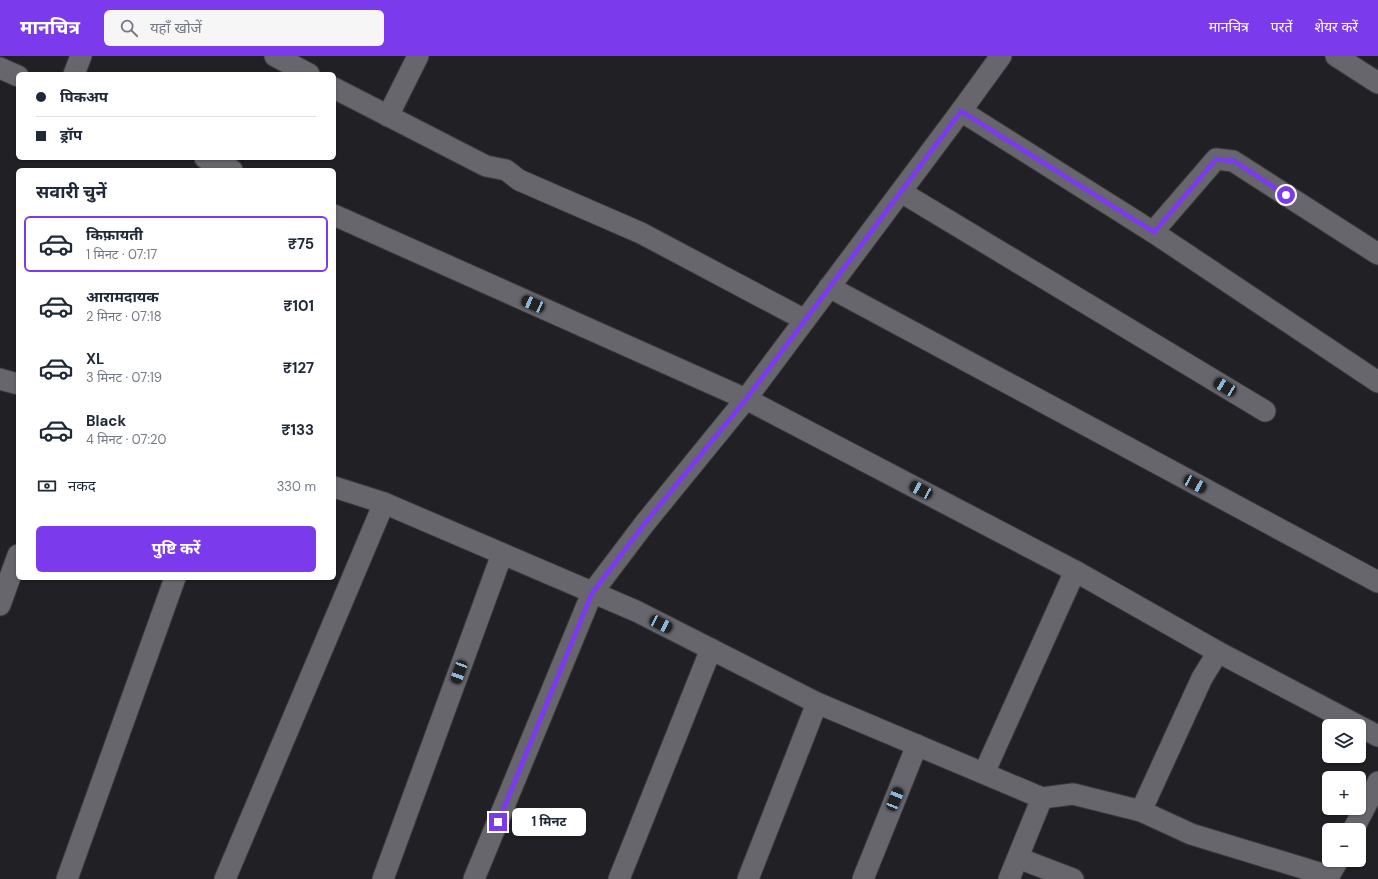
<!DOCTYPE html>
<html lang="hi">
<meta charset="utf-8">
<style>
body{margin:0;font-family:"DM Sans","Noto Sans Devanagari",sans-serif;background:#f6f6f7;color:#1f2937;height:100vh;display:flex;flex-direction:column;font-size:15px;white-space:nowrap}
*{box-sizing:border-box;margin:0}
p{font-size:13px;color:#747a83}
.icon{flex:none;width:22px;height:22px;fill:none;stroke:currentColor;stroke-width:2;stroke-linecap:round;stroke-linejoin:round}
.map{position:relative;flex:1;overflow:hidden}
.drawer{position:absolute;left:16px;top:112px;width:320px;height:412px;display:flex;flex-direction:column;background:#fff;border-radius:6px;box-shadow:0 1px 3px #0004}
.drawer>*{flex:none}
.top-card{position:absolute;left:16px;top:16px;width:320px;height:88px;border-radius:6px;box-shadow:0 1px 3px #0004;display:grid;align-content:center;height:88px;padding:0 20px;background:#fff}
.buttons{position:absolute;left:1322px;top:663px;display:grid;gap:8px}
.buttons a{display:grid;place-items:center;width:44px;height:44px;border-radius:6px;background:#fff;box-shadow:0 1px 3px #0004;font-size:20px}
.end{position:absolute;width:18px;height:18px;margin:-9px;border:5px solid #7c3aed;background:#fff;box-shadow:0 0 0 2px #fff}
.from{border-radius:50%}
.bubble{position:absolute;height:28px;border-radius:6px;background:#fff;box-shadow:0 1px 3px #0004;font-size:13px;font-weight:700;line-height:28px;text-align:center}
.car{position:absolute;width:12px;height:24px;margin:-12px -6px;border-radius:5px;box-shadow:0 0 3px 1px #0007;background:linear-gradient(#222 24%,#8ab4d8 0 40%,#222 0 76%,#8ab4d8 0 86%,#222 0)}
.top-card b{display:flex;align-items:center;gap:14px;height:38px;font-size:15px}
.top-card b+b{border-top:1px solid #e0e1e3}
.top-card i{width:10px;height:10px;background:#1f2937}
ul{padding:0;list-style:none}
li{display:flex;align-items:center;gap:12px;height:56px;margin:0 8px 6px;padding:0 12px;border:2px solid transparent;border-radius:6px}
li div{flex:1}
li b{display:block;font-size:15px}
li em{font-style:normal;font-weight:700}
li.active{border-color:#7c3aed}
li>.icon{width:36px;height:36px;stroke-width:1.5}
h2{padding:0 20px;font-size:18px;line-height:48px}
.pay{display:flex;align-items:center;gap:10px;height:44px;padding:0 20px;font-size:15px}
.pay p{margin-inline-start:auto}
.button{display:flex;gap:8px;margin-top:auto;padding:8px 20px}
.button a{flex:1;height:46px;border-radius:6px;background:#7c3aed;color:#fff;font-size:16px;font-weight:700;line-height:46px;text-align:center}
header{display:flex;align-items:center;gap:24px;box-sizing:border-box;height:56px;padding:0 20px;background:#7c3aed;color:#fff}
header strong{font-size:19px}
nav{display:flex;gap:22px;margin-inline-start:auto;font-size:14px}
.search{width:280px;height:36px;background:#f6f6f7;display:flex;align-items:center;gap:10px;box-sizing:border-box;padding:0 14px;border-radius:6px;color:#747a83;font-size:15px}
.map>svg:first-child{display:block}
.lines{fill:none;stroke-linecap:round;stroke-linejoin:round}
.street-casing{stroke:#3a3a3e;stroke-width:23}
.street{stroke:#66666c;stroke-width:21}
.route{stroke:#7c3aed;stroke-width:5}
</style>
<header>
<strong>मानचित्र</strong>
<div class="search"><svg class="icon" aria-label="search" viewBox="0 0 24 24"><circle cx="10" cy="10" r="6"/><path d="M15 15l6 6"/></svg>यहाँ खोजें</div>
<nav><a>मानचित्र</a><a>परतें</a><a>शेयर करें</a></nav>
</header>
<div class="map">
<svg width="1378" height="823" viewBox="0 0 1378 823">
<rect width="100%" height="100%" fill="#202025"/>
<g class="lines">
<g class="street-casing">
<g id="street">
<path d="M 275,0 L 309,18"/>
<path d="M 1001,0 L 961,55 L 1153,176 L 1378,326"/>
<path d="M 1336,0 L 1378,27"/>
<path d="M 0,12 L 18,20"/>
<path d="M 74,18 L 81,0"/>
<path d="M 334,32 L 486,110 L 506,114 L 519,124 L 641,177 L 805,264"/>
<path d="M 388,60 L 418,0"/>
<path d="M 205,102 L 232,114"/>
<path d="M 901,136 L 1265,355"/>
<path d="M 334,159 L 746,343 L 1075,515 L 1218,596 L 1378,680"/>
<path d="M 1153,176 L 1216,103 L 1233,105 L 1378,198"/>
<path d="M 829,231 L 1378,526"/>
<path d="M 0,323 L 18,328"/>
<path d="M 334,431 L 384,447 L 636,555 L 817,647 L 1042,742 L 1009,823"/>
<path d="M 0,549 L 18,499"/>
<path d="M 984,717 L 1075,515"/>
<path d="M 1042,742 L 1073,738 L 1141,755 L 1191,778 L 1329,820 L 1338,804"/>
<path d="M 1141,755 L 1202,622 L 1218,596"/>
<path d="M 1353,774 L 1378,726"/>
<path d="M 1018,802 L 1073,823"/>
<path d="M 67,823 L 175,522"/>
<path d="M 225,823 L 384,447"/>
<path d="M 383,823 L 502,498"/>
<path d="M 474,823 L 592,537 L 645,467 L 746,343 L 961,55"/>
<path d="M 619,823 L 711,593"/>
<path d="M 748,823 L 817,647"/>
<path d="M 863,823 L 917,689"/>
</g>
</g>
<use href="#street" class="street"/>
</g>
<g class="lines">
<path class="route" d="M 498,766 L 592,537 L 645,467 L 746,343 L 961,55 L 1154,176 L 1216,103 L 1234,105 L 1286,139"/>
</g>
</svg>
<div class="buttons">
<a><svg class="icon" aria-label="layers" viewBox="0 0 24 24"><path d="M12 4l9 5-9 5-9-5zM3 14l9 5 9-5"/></svg></a>
<a>+</a>
<a>−</a>
</div>
<i class="end from" style="left:1286px;top:139px"></i>
<i class="end" style="left:498px;top:766px"></i>
<div class="bubble" style="left:512px;top:752px;width:74px">1 मिनट</div>
<i class="car" style="left:533px;top:248px;rotate:294deg"></i>
<i class="car" style="left:1225px;top:331px;rotate:301deg"></i>
<i class="car" style="left:1195px;top:428px;rotate:118deg"></i>
<i class="car" style="left:921px;top:434px;rotate:298deg"></i>
<i class="car" style="left:661px;top:568px;rotate:117deg"></i>
<i class="car" style="left:459px;top:616px;rotate:200deg"></i>
<i class="car" style="left:895px;top:743px;rotate:22deg"></i>
<div class="top-card">
<b><i class="from"></i>पिकअप</b>
<b><i></i>ड्रॉप</b>
</div>
<section class="drawer">
<h2>सवारी चुनें</h2>
<ul>
<li class="active"><svg class="icon" aria-label="car" viewBox="0 0 24 24"><path d="M5 17H2v-5l4-1 3-4h7l3 4 3 1v5h-3M9 17h6M6 11h13"/><circle cx="7" cy="17" r="2"/><circle cx="17" cy="17" r="2"/></svg><div><b>किफ़ायती</b><p>1 मिनट · 07:17</p></div><em>₹75</em></li>
<li><svg class="icon" aria-label="car" viewBox="0 0 24 24"><path d="M5 17H2v-5l4-1 3-4h7l3 4 3 1v5h-3M9 17h6M6 11h13"/><circle cx="7" cy="17" r="2"/><circle cx="17" cy="17" r="2"/></svg><div><b>आरामदायक</b><p>2 मिनट · 07:18</p></div><em>₹101</em></li>
<li><svg class="icon" aria-label="car" viewBox="0 0 24 24"><path d="M5 17H2v-5l4-1 3-4h7l3 4 3 1v5h-3M9 17h6M6 11h13"/><circle cx="7" cy="17" r="2"/><circle cx="17" cy="17" r="2"/></svg><div><b>XL</b><p>3 मिनट · 07:19</p></div><em>₹127</em></li>
<li><svg class="icon" aria-label="car" viewBox="0 0 24 24"><path d="M5 17H2v-5l4-1 3-4h7l3 4 3 1v5h-3M9 17h6M6 11h13"/><circle cx="7" cy="17" r="2"/><circle cx="17" cy="17" r="2"/></svg><div><b>Black</b><p>4 मिनट · 07:20</p></div><em>₹133</em></li>
</ul>
<div class="pay"><svg class="icon" aria-label="cash" viewBox="0 0 24 24"><path d="M3 7h18v10H3z"/><circle cx="12" cy="12" r="2"/></svg>नकद<p>330 m</p></div>
<div class="button"><a>पुष्टि करें</a></div>
</section>
</div>
